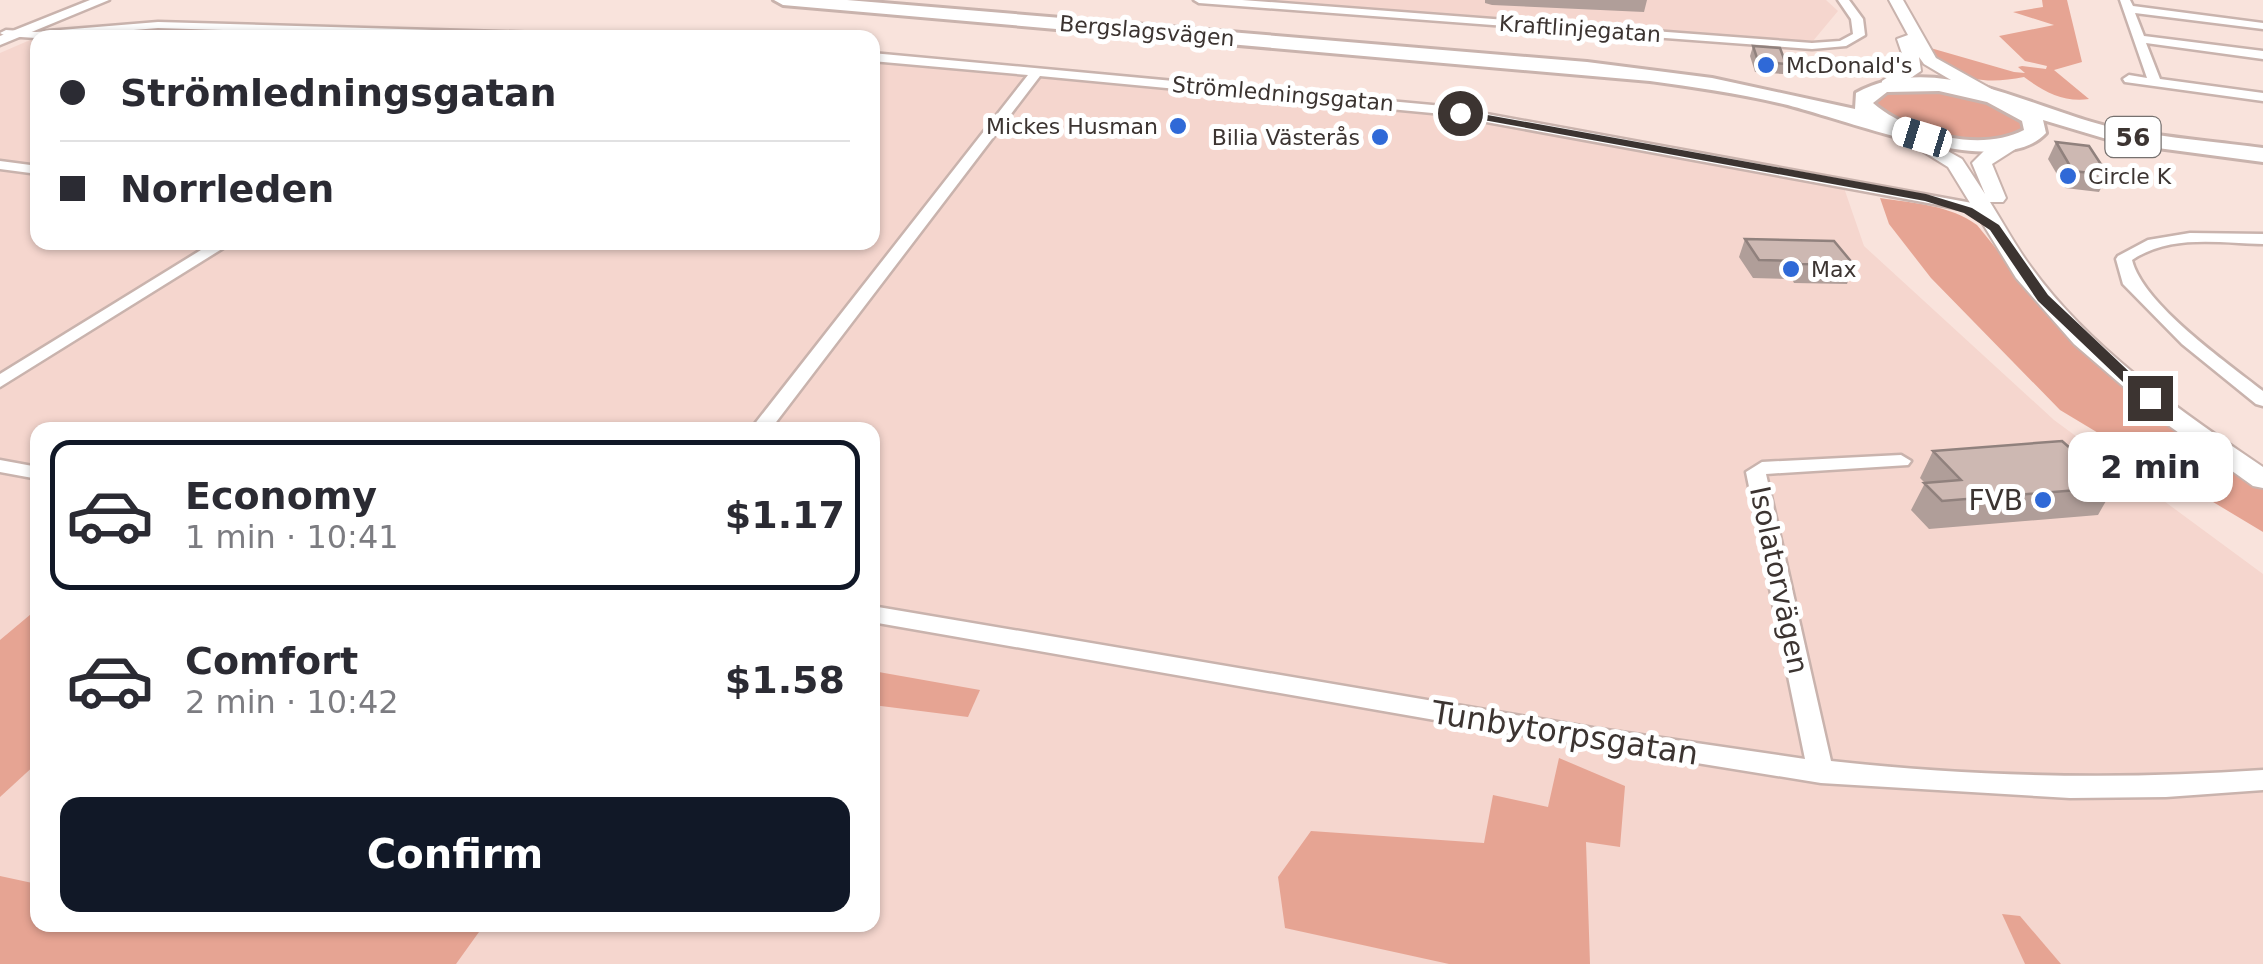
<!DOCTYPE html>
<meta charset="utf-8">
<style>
body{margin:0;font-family:"DejaVu Sans",sans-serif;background:#f2f2f3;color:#2b2b33;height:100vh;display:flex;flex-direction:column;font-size:38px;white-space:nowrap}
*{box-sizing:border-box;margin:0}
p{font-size:32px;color:#7c7c81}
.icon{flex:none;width:55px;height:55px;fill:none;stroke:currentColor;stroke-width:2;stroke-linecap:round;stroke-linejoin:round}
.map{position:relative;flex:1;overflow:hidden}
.panel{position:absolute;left:30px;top:422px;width:850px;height:510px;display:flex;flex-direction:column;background:#fff;border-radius:20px;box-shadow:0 2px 8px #0004}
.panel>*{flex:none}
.top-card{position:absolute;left:30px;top:30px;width:850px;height:220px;border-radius:20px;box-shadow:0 2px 8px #0004;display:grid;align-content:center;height:220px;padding:0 30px;background:#fff}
.end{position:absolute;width:45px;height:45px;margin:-22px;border:12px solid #3c3431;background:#fff;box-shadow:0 0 0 5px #fff}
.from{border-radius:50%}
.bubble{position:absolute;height:70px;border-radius:20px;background:#fff;box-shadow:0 2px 8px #0004;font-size:32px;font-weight:700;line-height:70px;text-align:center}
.car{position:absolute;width:30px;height:60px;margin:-30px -15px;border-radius:12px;box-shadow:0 0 8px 2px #0007;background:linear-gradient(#fff 24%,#345 0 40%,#fff 0 76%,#345 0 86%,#fff 0)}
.top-card b{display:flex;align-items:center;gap:35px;height:95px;font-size:38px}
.top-card b+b{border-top:2px solid #e1e1e2}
.top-card i{width:25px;height:25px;background:#2b2b33}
ul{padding:18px 0 0;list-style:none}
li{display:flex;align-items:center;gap:30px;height:150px;margin:0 20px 15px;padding:0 10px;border:5px solid transparent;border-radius:20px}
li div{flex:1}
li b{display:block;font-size:38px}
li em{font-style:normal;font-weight:700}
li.on{border-color:#111827}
li>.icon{width:90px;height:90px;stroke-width:1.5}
.primary-button{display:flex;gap:20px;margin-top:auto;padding:20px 30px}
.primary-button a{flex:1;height:115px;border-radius:20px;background:#111827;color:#fff;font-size:40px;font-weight:700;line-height:115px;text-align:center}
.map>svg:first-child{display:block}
.built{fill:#f5d6ce;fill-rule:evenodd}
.green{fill:#e6a493}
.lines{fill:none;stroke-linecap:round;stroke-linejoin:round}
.minor-casing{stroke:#c9b3ad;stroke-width:5}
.tertiary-casing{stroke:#c9b3ad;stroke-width:5}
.secondary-casing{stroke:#c9b3ad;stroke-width:4}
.trunk-casing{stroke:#c9b3ad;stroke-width:6}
.minor{fill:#fff;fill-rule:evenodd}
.tertiary{fill:#fff;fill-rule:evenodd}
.secondary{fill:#fff;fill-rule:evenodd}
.trunk{fill:#fff;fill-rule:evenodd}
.wall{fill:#b09e99}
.building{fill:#cdb8b2;stroke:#90817d;stroke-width:2.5}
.route{fill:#3c3431}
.poi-dot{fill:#2f69d7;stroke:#fff;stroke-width:4}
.labels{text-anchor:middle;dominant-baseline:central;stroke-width:10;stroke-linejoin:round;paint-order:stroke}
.far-street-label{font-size:22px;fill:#3c3431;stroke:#fff}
.far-poi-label{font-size:22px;fill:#3c3431;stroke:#fff;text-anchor:start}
.shield{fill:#fff;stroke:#76716f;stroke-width:2.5}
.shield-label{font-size:25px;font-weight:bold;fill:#3c3431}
.poi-label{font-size:28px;fill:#3c3431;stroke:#fff;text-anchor:end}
.street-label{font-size:28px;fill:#3c3431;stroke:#fff}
.near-street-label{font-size:32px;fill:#3c3431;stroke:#fff}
</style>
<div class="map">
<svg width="2263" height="964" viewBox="0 0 2263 964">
<rect width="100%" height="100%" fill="#f9e3dc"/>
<g class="built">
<path d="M 1220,0 L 1826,0 L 1838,11 L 1813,41 Z"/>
<path d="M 198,29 L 535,37 L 38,38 L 38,242 L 872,242 L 873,62 L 1488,119 L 1844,188 L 1864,246 L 2054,420 L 2263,574 L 2263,964 L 0,964 L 0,53 L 37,37 ZM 38,430 L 872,430 L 872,925 L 38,925 Z"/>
</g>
<g class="green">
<path d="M 2042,0 L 2067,0 L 2082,62 L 2054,70 L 2089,99 C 2064,103 2043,91 2024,77 C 1984,85 1952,81 1927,47 L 2014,72 L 2025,73 L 2018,67 L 2022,66 L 2046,69 L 2047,66 L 2025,61 L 1999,36 L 2054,25 L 2013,12 L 2043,7 Z"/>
<path d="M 1902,86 L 1974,94 L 2026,122 L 2025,131 C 1998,149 1947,142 1917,132 C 1901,127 1884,113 1869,103 L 1872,95 Z"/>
<path d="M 1880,198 C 1913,203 1950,205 1977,225 L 2047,311 L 2263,486 L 2263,532 L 2060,410 L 1931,278 L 1889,224 Z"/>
<path d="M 37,609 L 37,763 L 0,797 L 0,640 Z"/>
<path d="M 873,671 L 980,690 L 968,717 L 873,705 Z"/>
<path d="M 1559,758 L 1625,786 L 1620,847 L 1586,842 L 1590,964 L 1449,964 L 1285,928 L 1278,877 L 1311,831 L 1484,843 L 1493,795 L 1548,807 Z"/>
<path d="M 0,876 L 37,884 L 38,925 L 484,925 L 456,964 L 0,964 Z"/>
<path d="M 2002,914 L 2020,916 L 2061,964 L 2025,964 Z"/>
</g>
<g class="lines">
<g class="minor-casing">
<g id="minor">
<path d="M 1194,0 L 1242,0 L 1812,43 L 1840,41 L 1853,34 L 1851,19 L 1838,0 L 1849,0 L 1863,19 L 1865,35 L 1846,46 L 1812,49 L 1199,3 Z"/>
<path d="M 2120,0 L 2130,0 L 2133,6 L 2263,23 L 2263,29 L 2135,13 L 2144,36 L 2263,51 L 2263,59 L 2146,43 L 2160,79 L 2263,93 L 2263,101 L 2125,82 L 2123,79 L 2129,75 L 2147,78 Z"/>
<path d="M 158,22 L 609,35 L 614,38 L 473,38 L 158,28 L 36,38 L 6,36 L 0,33 L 6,30 L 36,32 Z"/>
<path d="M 872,53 L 1443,106 L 1983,205 L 1990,209 L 1983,213 L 1443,114 L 1040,76 L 770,430 L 750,430 L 1028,75 L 872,61 Z"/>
<path d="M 0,161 L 38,166 L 38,174 L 0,169 Z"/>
<path d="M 2190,233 L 2263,234 L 2263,244 C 2219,243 2170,234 2132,260 C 2143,304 2226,362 2263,391 L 2263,406 L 2256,404 L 2182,344 L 2123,284 L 2116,259 L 2118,256 L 2148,240 Z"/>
<path d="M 214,242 L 233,242 L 0,387 L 0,374 Z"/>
<path d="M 1901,455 L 1911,461 L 1908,465 L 1766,474 L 1831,761 C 1976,777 2118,780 2263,770 L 2263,790 L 2166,797 L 2070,798 L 1821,783 L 1498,731 L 872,622 L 872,606 L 1593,728 L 1805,759 L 1746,472 L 1762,462 Z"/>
<path d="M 0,460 L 38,467 L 38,479 L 0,472 Z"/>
</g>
</g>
<g class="tertiary-casing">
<path id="tertiary" d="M 90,0 L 109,0 L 0,45 L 0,36 Z"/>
</g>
<g class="secondary-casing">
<g id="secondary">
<path d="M 1889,0 L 1903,0 L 1936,58 L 1995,91 L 1995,99 L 1983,99 L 1924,64 L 1919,57 L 1921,71 L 1894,89 L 1882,89 L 1882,81 L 1906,65 L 1897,39 L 1908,35 Z"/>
<path d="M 1901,125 L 1962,159 L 1985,194 L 1972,163 L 1990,145 L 2017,140 L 2017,148 L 1992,164 L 2006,198 L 2003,202 L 1990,202 C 2004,224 2016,247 2031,267 C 2091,350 2181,411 2263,467 L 2263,488 L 2253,486 L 2168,425 L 2074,344 L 2016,278 L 1948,167 L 1895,134 L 1895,126 Z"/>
</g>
</g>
<g class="trunk-casing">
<path id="trunk" d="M 774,0 L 847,0 L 1587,62 L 1712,78 L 1855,109 L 1856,93 C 1940,47 2040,115 2125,130 C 2170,138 2217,142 2263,148 L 2263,162 L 2120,143 L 2043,120 L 2046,133 C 2000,184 1839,116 1779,103 C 1737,93 1693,87 1650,81 L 783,5 ZM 1939,91 L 1987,102 L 2022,121 L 2024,130 C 1980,153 1909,134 1873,103 L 1887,92 Z"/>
</g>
<use href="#minor" class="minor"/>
<use href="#tertiary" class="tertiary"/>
<use href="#secondary" class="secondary"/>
<use href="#trunk" class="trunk"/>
</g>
<g class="wall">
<path d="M 1485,0 L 1647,0 L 1644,12 L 1492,5 L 1485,3 Z"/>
<path d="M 1753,46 L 1786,64 L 1783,74 L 1755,72 L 1750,56 Z"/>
<path d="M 2056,142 L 2108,175 L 2099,192 L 2065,188 L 2048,159 Z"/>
<path d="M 1745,239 L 1854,265 L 1847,284 L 1794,283 L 1792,279 L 1753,278 L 1739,257 Z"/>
<path d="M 1933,451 L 2114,487 L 2098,515 L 1929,529 L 1911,510 L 1925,483 L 1920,478 Z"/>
</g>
<g class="building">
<path d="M 1753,46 L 1780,48 L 1786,64 L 1758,61 Z"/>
<path d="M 2056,142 L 2089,146 L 2108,175 L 2073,171 Z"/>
<path d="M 1745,239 L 1834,241 L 1854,265 L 1801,264 L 1799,261 L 1759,260 Z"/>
<path d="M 2062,441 L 2114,487 L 1942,501 L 1924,483 L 1961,480 L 1933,451 Z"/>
</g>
<path class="route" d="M 1460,110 L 1926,194 L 1972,208 L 1999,225 L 2048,295 L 2157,398 L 2144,402 L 2038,301 L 1990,230 L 1964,213 L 1925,201 L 1456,115 Z"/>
<g class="poi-dot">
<circle cx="1766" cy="65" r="10"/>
<circle cx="1178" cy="126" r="10"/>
<circle cx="1380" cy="137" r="10"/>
<circle cx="2068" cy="176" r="10"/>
<circle cx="1791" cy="269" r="10"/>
<circle cx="2043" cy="500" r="10"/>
</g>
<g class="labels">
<g class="far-street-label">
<text transform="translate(1580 29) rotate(4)">Kraftlinjegatan</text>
<text transform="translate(1147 31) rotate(5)">Bergslagsvägen</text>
<text transform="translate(1283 94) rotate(5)">Strömledningsgatan</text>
</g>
<g class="far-poi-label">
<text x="1786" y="65">McDonald's</text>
<text x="1158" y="126" text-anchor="end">Mickes Husman</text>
<text x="1360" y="137" text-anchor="end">Bilia Västerås</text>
<text x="2088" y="176">Circle K</text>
<text x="1811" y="269">Max</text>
</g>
<rect class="shield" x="2105.5" y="117" width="55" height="40" rx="8"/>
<g class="shield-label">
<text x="2133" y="137">56</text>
</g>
<g class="poi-label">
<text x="2023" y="500">FVB</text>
</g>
<g class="street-label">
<text transform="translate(1779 580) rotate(78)">Isolatorvägen</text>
</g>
<g class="near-street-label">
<text transform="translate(1565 733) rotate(9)">Tunbytorpsgatan</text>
</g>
</g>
</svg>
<i class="end from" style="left:1460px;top:113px"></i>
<i class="end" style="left:2150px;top:398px"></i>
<div class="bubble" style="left:2068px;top:432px;width:165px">2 min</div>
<i class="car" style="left:1922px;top:137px;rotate:287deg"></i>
<div class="top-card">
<b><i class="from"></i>Strömledningsgatan</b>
<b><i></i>Norrleden</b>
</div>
<section class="panel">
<ul>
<li class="on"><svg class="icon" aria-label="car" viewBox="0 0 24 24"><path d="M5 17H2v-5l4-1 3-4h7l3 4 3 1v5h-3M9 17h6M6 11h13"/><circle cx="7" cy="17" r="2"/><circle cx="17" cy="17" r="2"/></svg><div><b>Economy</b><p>1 min · 10:41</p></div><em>$1.17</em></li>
<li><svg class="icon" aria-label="car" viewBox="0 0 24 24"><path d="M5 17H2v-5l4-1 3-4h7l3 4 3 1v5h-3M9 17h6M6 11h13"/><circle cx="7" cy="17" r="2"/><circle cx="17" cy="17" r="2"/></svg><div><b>Comfort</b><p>2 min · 10:42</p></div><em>$1.58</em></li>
</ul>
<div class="primary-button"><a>Confirm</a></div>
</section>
</div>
